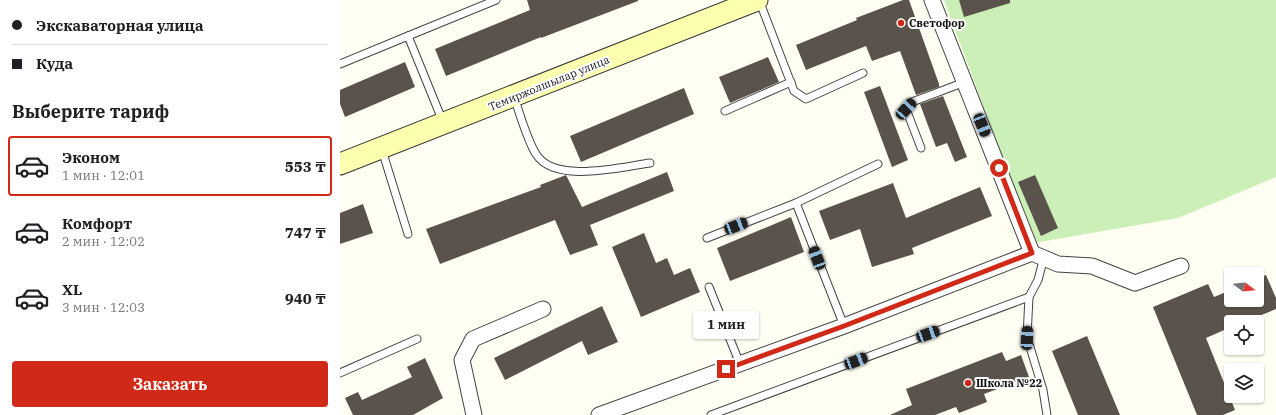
<!DOCTYPE html>
<html lang="ru">
<meta charset="utf-8">
<style>
body{margin:0;font-family:"IBM Plex Serif",serif;background:#f6f6f6;color:#202124;height:100vh;display:flex;flex-direction:column;font-size:15px;white-space:nowrap}
*{box-sizing:border-box;margin:0}
p{font-size:13px;color:#757577}
.icon{flex:none;width:22px;height:22px;fill:none;stroke:currentColor;stroke-width:2;stroke-linecap:round;stroke-linejoin:round}
.map{position:relative;flex:1;overflow:hidden}
.panel{display:flex;flex-direction:column;background:#fff;width:340px}
.panel>*{flex:none}
.banner{display:grid;align-content:center;height:88px;padding:0 12px;background:#fff}
.needle{width:26px;rotate:106deg}
.fabs{position:absolute;left:884px;top:267px;display:grid;gap:8px}
.fabs a{display:grid;place-items:center;width:40px;height:40px;border-radius:4px;background:#fff;box-shadow:0 1px 3px #0004;font-size:20px}
.end{position:absolute;width:18px;height:18px;margin:-9px;border:5px solid #d12917;background:#fff;box-shadow:0 0 0 2px #fff}
.from{border-radius:50%}
.bubble{position:absolute;height:28px;border-radius:4px;background:#fff;box-shadow:0 1px 3px #0004;font-size:13px;font-weight:700;line-height:28px;text-align:center}
.car{position:absolute;width:12px;height:24px;margin:-12px -6px;border-radius:5px;box-shadow:0 0 3px 1px #0007;background:linear-gradient(#222 24%,#8ab4d8 0 40%,#222 0 76%,#8ab4d8 0 86%,#222 0)}
.banner b{display:flex;align-items:center;gap:14px;height:38px;font-size:15px}
.banner b+b{border-top:1px solid #e0e0e0}
.banner i{width:10px;height:10px;background:#202124}
ul{padding:0;list-style:none}
li{display:flex;align-items:center;gap:12px;height:60px;margin:0 8px 6px;padding:0 4px;border:2px solid transparent;border-radius:4px}
li div{flex:1}
li b{display:block;font-size:15px}
li em{font-style:normal;font-weight:700}
li.current{border-color:#d12917}
li>.icon{width:36px;height:36px;stroke-width:1.5}
h2{padding:0 12px;font-size:18px;line-height:48px}
.action{display:flex;gap:8px;margin-top:auto;padding:8px 12px}
.action a{flex:1;height:46px;border-radius:4px;background:#d12917;color:#fff;font-size:16px;font-weight:700;line-height:46px;text-align:center}
main{display:flex;flex:1;min-height:0}
.map>svg:first-child{display:block}
.green{fill:#ccefb7}
.building{fill:#5a534b}
.lines{fill:none;stroke-linecap:round;stroke-linejoin:round}
.lane-casing{stroke:#434343;stroke-width:9}
.street-casing{stroke:#434343;stroke-width:17}
.secondary-casing{stroke:#323232;stroke-width:23}
.lane{stroke:#fff;stroke-width:7}
.street{stroke:#fff;stroke-width:15}
.secondary{stroke:#fcffae;stroke-width:21}
.route{stroke:#d12917;stroke-width:5}
.poi-dot{fill:#d12917;stroke:#fff;stroke-width:1.5}
.labels{text-anchor:middle;dominant-baseline:central;stroke-width:4;stroke-linejoin:round;paint-order:stroke}
.poi-label{font-size:11px;font-weight:bold;fill:#101010;stroke:#fff;text-anchor:start}
.street-label{font-size:11px;fill:#101010;stroke:#fff}
</style>
<main>
<section class="panel">
<div class="banner">
<b><i class="from"></i>Экскаваторная улица</b>
<b><i></i>Куда</b>
</div>
<h2>Выберите тариф</h2>
<ul>
<li class="current"><svg class="icon" aria-label="car" viewBox="0 0 24 24"><path d="M5 17H2v-5l4-1 3-4h7l3 4 3 1v5h-3M9 17h6M6 11h13"/><circle cx="7" cy="17" r="2"/><circle cx="17" cy="17" r="2"/></svg><div><b>Эконом</b><p>1 мин · 12:01</p></div><em>553 ₸</em></li>
<li><svg class="icon" aria-label="car" viewBox="0 0 24 24"><path d="M5 17H2v-5l4-1 3-4h7l3 4 3 1v5h-3M9 17h6M6 11h13"/><circle cx="7" cy="17" r="2"/><circle cx="17" cy="17" r="2"/></svg><div><b>Комфорт</b><p>2 мин · 12:02</p></div><em>747 ₸</em></li>
<li><svg class="icon" aria-label="car" viewBox="0 0 24 24"><path d="M5 17H2v-5l4-1 3-4h7l3 4 3 1v5h-3M9 17h6M6 11h13"/><circle cx="7" cy="17" r="2"/><circle cx="17" cy="17" r="2"/></svg><div><b>XL</b><p>3 мин · 12:03</p></div><em>940 ₸</em></li>
</ul>
<div class="action"><a>Заказать</a></div>
</section>
<div class="map">
<svg width="936" height="415" viewBox="0 0 936 415">
<rect width="100%" height="100%" fill="#fffef3"/>
<path class="green" d="M 604,0 L 936,0 L 936,177 L 838,218 L 694,243 Z"/>
<g class="building">
<path d="M 187,0 L 298,0 L 298,1 L 201,38 L 201,37 L 106,76 L 95,49 L 190,10 Z"/>
<path d="M 563,0 L 569,0 L 599,84 L 599,87 L 576,95 L 560,51 L 532,61 L 526,46 L 466,70 L 456,45 L 517,20 L 516,18 Z"/>
<path d="M 619,0 L 670,0 L 670,3 L 624,17 Z"/>
<path d="M 428,57 L 439,82 L 390,103 L 379,77 Z"/>
<path d="M 65,62 L 75,87 L 5,117 L 0,104 L 0,90 Z"/>
<path d="M 540,86 L 568,160 L 552,167 L 524,92 Z"/>
<path d="M 344,88 L 354,114 L 241,162 L 230,136 Z"/>
<path d="M 603,96 L 627,157 L 615,162 L 607,143 L 596,147 L 580,104 Z"/>
<path d="M 327,172 L 334,191 L 250,225 L 258,245 L 230,255 L 215,220 L 100,264 L 86,229 L 201,187 L 200,185 L 226,175 L 242,207 Z"/>
<path d="M 695,175 L 718,228 L 701,236 L 678,182 Z"/>
<path d="M 553,183 L 566,218 L 640,187 L 652,216 L 572,248 L 574,254 L 532,267 L 520,229 L 490,240 L 479,211 Z"/>
<path d="M 23,204 L 33,233 L 0,244 L 0,213 Z"/>
<path d="M 451,217 L 464,252 L 390,281 L 377,248 Z"/>
<path d="M 304,233 L 316,263 L 327,258 L 334,275 L 350,268 L 360,292 L 301,317 L 272,247 Z"/>
<path d="M 926,275 L 936,298 L 936,309 L 904,322 L 891,322 L 891,327 L 866,338 L 895,410 L 883,415 L 857,415 L 813,307 L 868,284 L 874,297 L 891,290 L 891,300 L 917,300 L 917,279 Z"/>
<path d="M 262,306 L 278,342 L 248,355 L 242,341 L 165,380 L 154,358 Z"/>
<path d="M 747,336 L 780,415 L 738,415 L 712,351 Z"/>
<path d="M 662,352 L 666,361 L 681,355 L 689,377 L 644,394 L 647,402 L 619,413 L 616,407 L 595,415 L 550,415 L 572,405 L 566,389 Z"/>
<path d="M 85,358 L 103,398 L 73,415 L 13,415 L 5,398 L 18,392 L 22,400 L 72,377 L 67,367 Z"/>
</g>
<g class="lines">
<g class="lane-casing">
<g id="lane">
<path d="M 419,0 L 454,91 L 466,99 L 523,73"/>
<path d="M 68,36 L 156,0"/>
<path d="M 0,64 L 68,36 L 103,122"/>
<path d="M 174,97 C 180,114 187,140 196,154 C 214,184 281,167 310,163"/>
<path d="M 385,111 L 451,82"/>
<path d="M 581,148 L 566,109 L 572,102 L 625,82"/>
<path d="M 42,150 L 68,234"/>
<path d="M 367,238 L 456,203"/>
<path d="M 704,257 L 698,280 L 689,297 L 687,337 L 703,390 L 707,415"/>
<path d="M 369,287 L 400,364"/>
<path d="M 504,326 L 456,203 L 538,164"/>
<path d="M 0,373 L 77,339"/>
<path d="M 371,415 L 689,297"/>
</g>
</g>
<g class="street-casing">
<g id="street">
<path d="M 592,0 L 692,253"/>
<path d="M 134,415 L 122,360 L 133,339 L 203,309"/>
<path d="M 259,415 L 504,326 L 692,253 L 718,264 L 752,266 L 795,283 L 841,266"/>
</g>
</g>
<g class="secondary-casing">
<path id="secondary" d="M 0,164 L 417,0"/>
</g>
<use href="#lane" class="lane"/>
<use href="#street" class="street"/>
<use href="#secondary" class="secondary"/>
</g>
<g class="lines">
<path class="route" d="M 386,369 L 504,326 L 692,253 L 659,168"/>
</g>
<g class="poi-dot">
<circle cx="561" cy="23" r="4"/>
<circle cx="628" cy="383" r="4"/>
</g>
<g class="labels">
<g class="poi-label">
<text x="569" y="23">Светофор</text>
<text x="636" y="383">Школа №22</text>
</g>
<g class="street-label">
<text transform="translate(209 83) rotate(-22)">Темиржолшылар улица</text>
</g>
</g>
</svg>
<div class="fabs">
<a><svg class="needle" viewBox="-14 -14 28 28"><path d="M0-13l5 13h-10z" fill="#e53935"/><path d="M0 13l5-13h-10z" fill="#757577"/></svg></a>
<a><svg class="icon" aria-label="locate" viewBox="0 0 24 24"><circle cx="12" cy="12" r="6"/><path d="M12 2v4M12 18v4M2 12h4M18 12h4"/></svg></a>
<a><svg class="icon" aria-label="layers" viewBox="0 0 24 24"><path d="M12 4l9 5-9 5-9-5zM3 14l9 5 9-5"/></svg></a>
</div>
<i class="end from" style="left:659px;top:168px"></i>
<i class="end" style="left:386px;top:369px"></i>
<div class="bubble" style="left:353px;top:311px;width:66px">1 мин</div>
<i class="car" style="left:566px;top:109px;rotate:42deg"></i>
<i class="car" style="left:642px;top:125px;rotate:158deg"></i>
<i class="car" style="left:396px;top:226px;rotate:69deg"></i>
<i class="car" style="left:477px;top:258px;rotate:339deg"></i>
<i class="car" style="left:588px;top:334px;rotate:70deg"></i>
<i class="car" style="left:687px;top:338px;rotate:3deg"></i>
<i class="car" style="left:516px;top:361px;rotate:69deg"></i>
</div>
</main>
